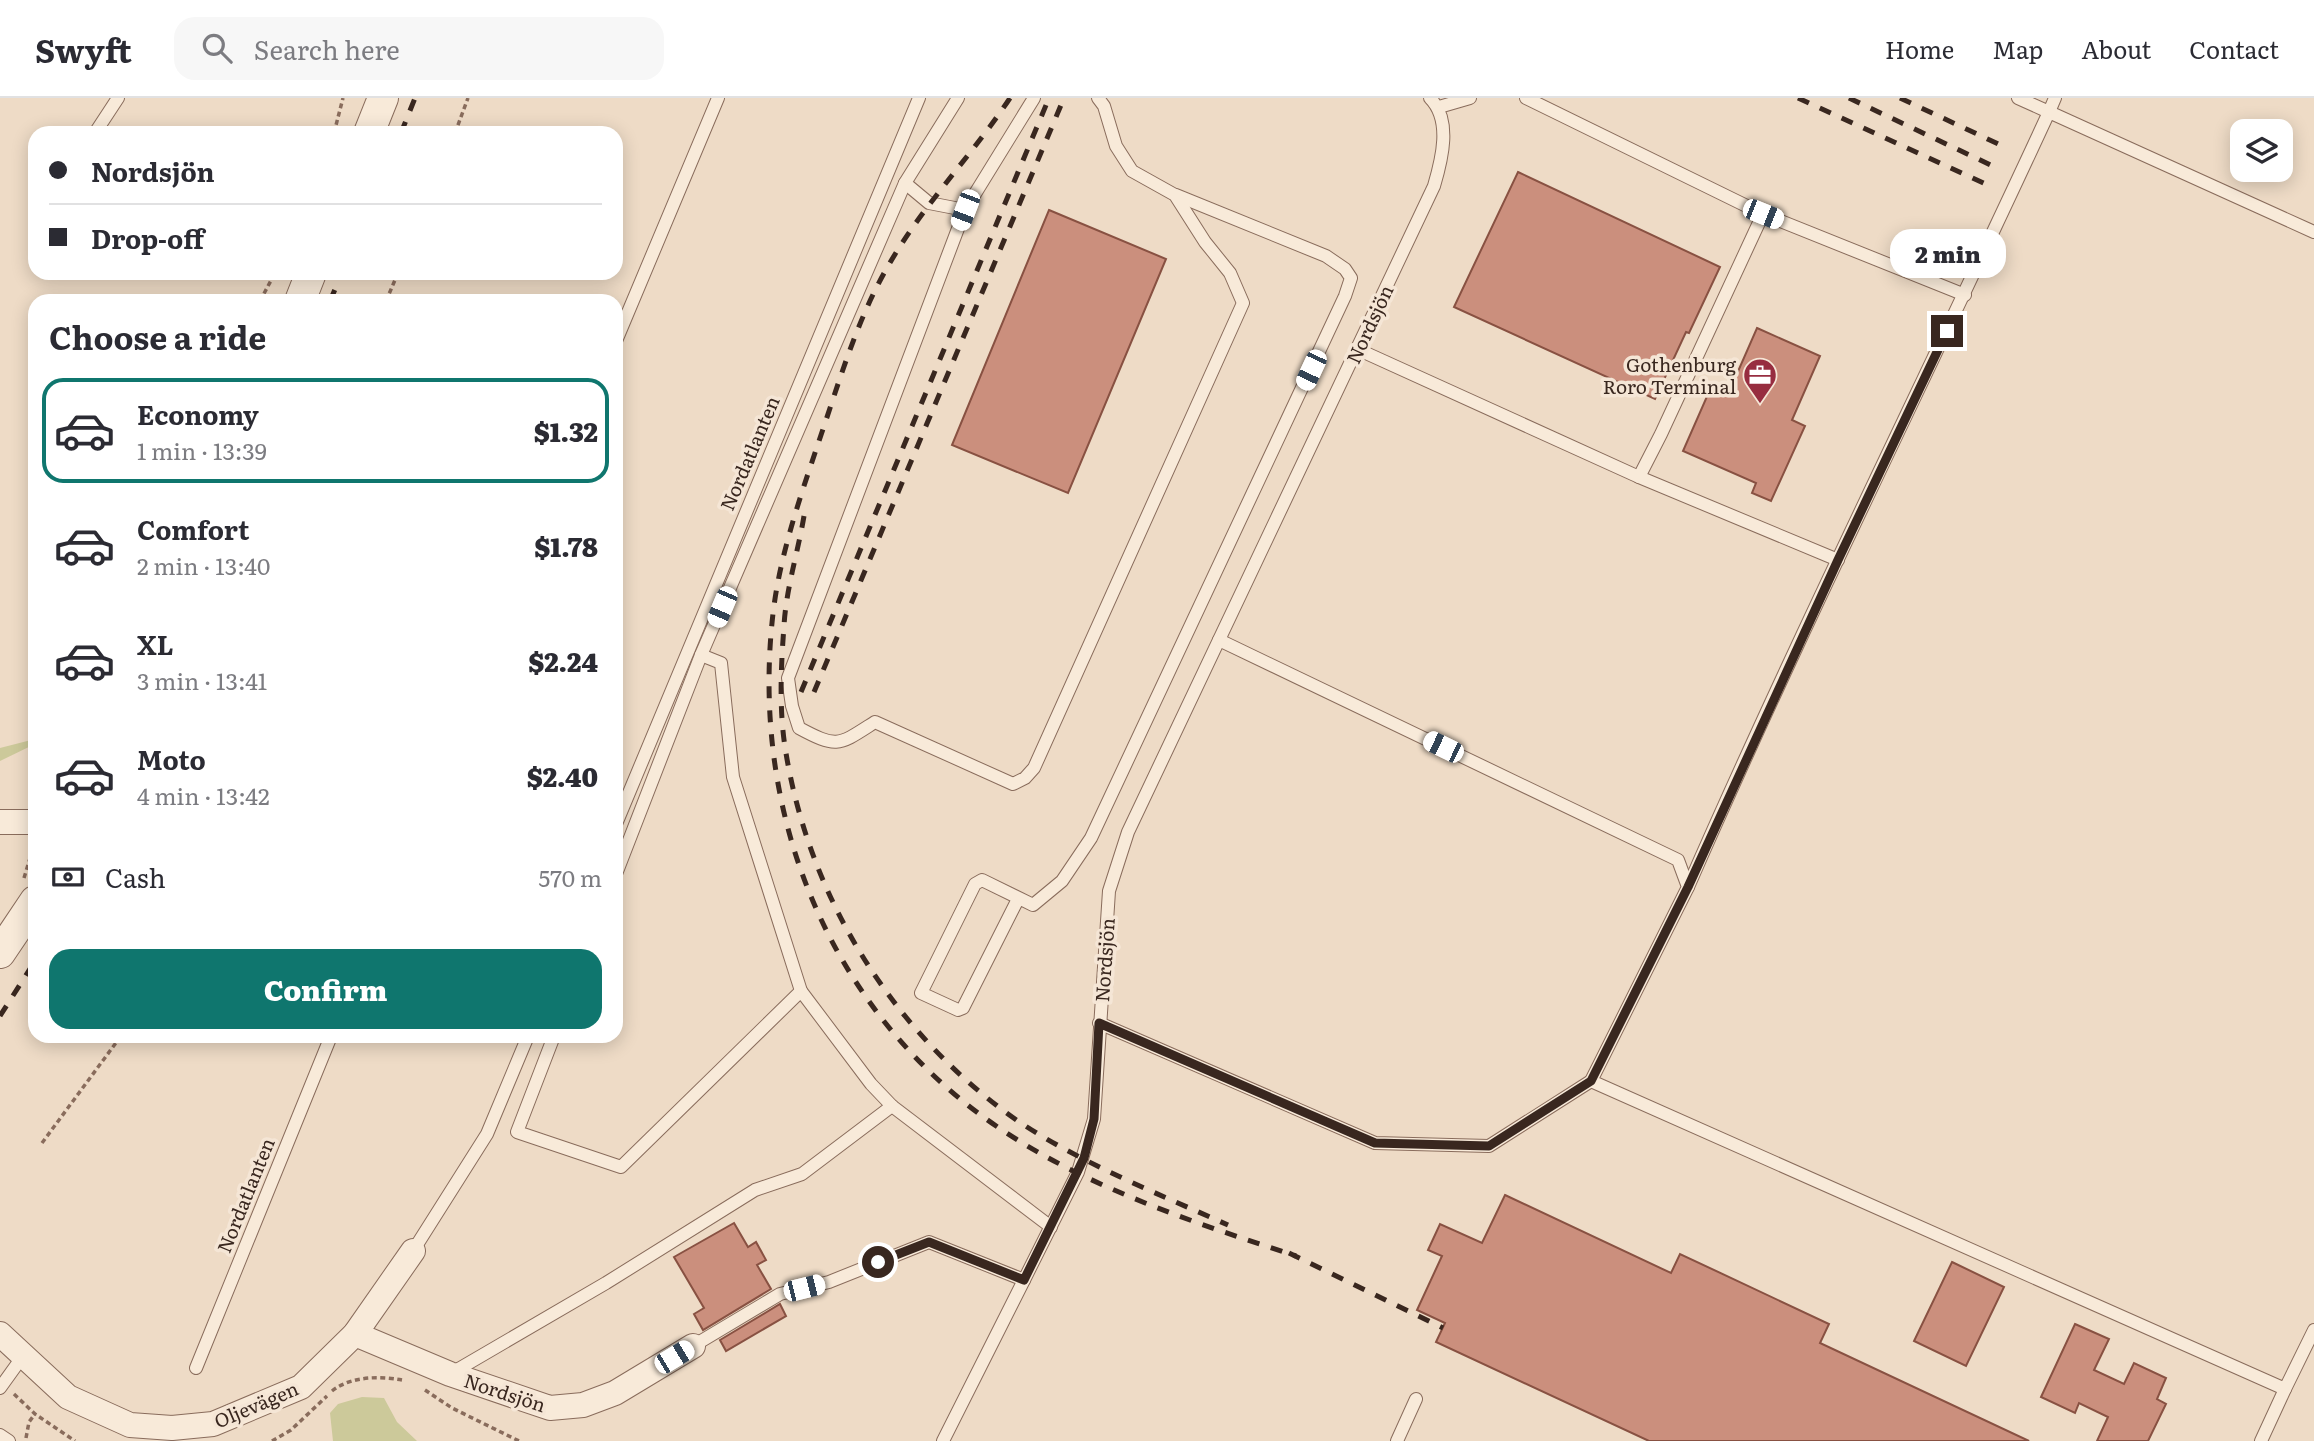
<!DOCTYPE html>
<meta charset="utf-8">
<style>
body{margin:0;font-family:Literata,serif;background:#f7f7f7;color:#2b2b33;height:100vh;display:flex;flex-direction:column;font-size:26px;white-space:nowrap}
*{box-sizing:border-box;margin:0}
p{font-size:23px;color:#7c7c81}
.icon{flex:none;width:38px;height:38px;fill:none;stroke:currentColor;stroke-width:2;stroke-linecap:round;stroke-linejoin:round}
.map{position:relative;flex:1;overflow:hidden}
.side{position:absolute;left:28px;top:196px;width:595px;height:749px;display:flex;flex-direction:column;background:#fff;border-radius:21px;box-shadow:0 4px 18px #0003}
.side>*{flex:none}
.top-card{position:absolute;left:28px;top:28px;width:595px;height:154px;border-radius:21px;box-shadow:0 4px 18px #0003;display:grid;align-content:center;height:154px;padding:0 21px;background:#fff}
.buttons{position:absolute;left:2230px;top:21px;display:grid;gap:14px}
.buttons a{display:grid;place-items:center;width:63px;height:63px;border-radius:14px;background:#fff;box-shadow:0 4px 18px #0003;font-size:35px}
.end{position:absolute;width:32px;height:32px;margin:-16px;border:9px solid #39271f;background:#fff;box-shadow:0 0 0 4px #fff}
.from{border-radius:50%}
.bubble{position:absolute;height:49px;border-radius:21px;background:#fff;box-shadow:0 4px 18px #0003;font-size:23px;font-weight:800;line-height:49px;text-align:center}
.car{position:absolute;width:21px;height:42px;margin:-21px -10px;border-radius:9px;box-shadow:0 0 5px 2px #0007;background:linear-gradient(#fff 24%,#345 0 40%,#fff 0 76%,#345 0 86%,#fff 0)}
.top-card b{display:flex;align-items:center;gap:24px;height:66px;font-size:26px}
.top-card b+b{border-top:2px solid #e1e1e2}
.top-card i{width:18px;height:18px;background:#2b2b33}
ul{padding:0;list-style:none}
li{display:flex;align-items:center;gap:21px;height:105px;margin:0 14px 10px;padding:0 7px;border:4px solid transparent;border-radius:21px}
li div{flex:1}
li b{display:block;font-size:26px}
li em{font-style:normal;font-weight:800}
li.current{border-color:#0f766e}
li>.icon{width:63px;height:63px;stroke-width:1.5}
h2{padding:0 21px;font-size:32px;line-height:84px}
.pay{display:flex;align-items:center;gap:18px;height:77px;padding:0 21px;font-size:26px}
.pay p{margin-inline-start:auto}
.cta{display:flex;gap:14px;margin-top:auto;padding:14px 21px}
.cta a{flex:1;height:80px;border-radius:21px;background:#0f766e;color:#fff;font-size:28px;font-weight:800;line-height:80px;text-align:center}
header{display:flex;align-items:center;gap:42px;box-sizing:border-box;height:98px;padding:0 35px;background:#fff;border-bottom:2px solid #e1e1e2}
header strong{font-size:33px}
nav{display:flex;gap:38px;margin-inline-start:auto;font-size:24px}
.search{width:490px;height:63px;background:#f7f7f7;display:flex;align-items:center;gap:18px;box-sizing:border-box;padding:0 24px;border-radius:21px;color:#7c7c81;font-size:26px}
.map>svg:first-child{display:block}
.green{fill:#ccc99a}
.building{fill:#cb8f7d;stroke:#885142;stroke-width:2}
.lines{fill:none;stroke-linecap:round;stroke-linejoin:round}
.service-casing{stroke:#896c5c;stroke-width:14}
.minor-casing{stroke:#896c5c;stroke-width:26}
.tertiary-casing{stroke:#896c5c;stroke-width:32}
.path{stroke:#896c5c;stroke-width:3.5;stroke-dasharray:5 3.5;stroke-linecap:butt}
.service{stroke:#f8ead9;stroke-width:12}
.minor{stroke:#f8ead9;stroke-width:24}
.tertiary{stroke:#f8ead9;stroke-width:30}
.rail{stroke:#39271f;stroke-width:5;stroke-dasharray:12 12;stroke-linecap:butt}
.route{stroke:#39271f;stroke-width:9}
.labels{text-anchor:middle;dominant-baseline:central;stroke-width:7;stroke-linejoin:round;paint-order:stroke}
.street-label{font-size:19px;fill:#39271f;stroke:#f5e6d6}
.poi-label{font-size:19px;fill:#39271f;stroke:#f5e6d6;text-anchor:end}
</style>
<header>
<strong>Swyft</strong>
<div class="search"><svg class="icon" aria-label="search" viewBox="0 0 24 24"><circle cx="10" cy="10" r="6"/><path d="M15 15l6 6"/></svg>Search here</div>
<nav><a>Home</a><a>Map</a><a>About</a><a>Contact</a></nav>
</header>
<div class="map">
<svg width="2314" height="1343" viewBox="0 0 2314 1343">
<rect width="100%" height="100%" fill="#eedbc6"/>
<g class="green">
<path d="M 35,641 L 35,646 L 0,663 L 0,650 Z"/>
<path d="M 362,1299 L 384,1300 L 397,1324 L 417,1343 L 333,1343 L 330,1315 L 338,1306 Z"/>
</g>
<g class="building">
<path d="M 1518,74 L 1720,169 L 1689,235 L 1686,234 L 1655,301 L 1454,209 Z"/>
<path d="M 1049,112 L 1166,161 L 1068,395 L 952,347 Z"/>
<path d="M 1757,230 L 1820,258 L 1792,322 L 1805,328 L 1771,403 L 1752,395 L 1756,385 L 1683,353 L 1712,287 L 1729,294 Z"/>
<path d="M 1505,1097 L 1671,1175 L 1680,1156 L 1829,1226 L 1820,1245 L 2029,1343 L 1649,1343 L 1436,1244 L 1445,1225 L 1417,1212 L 1442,1158 L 1428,1152 L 1440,1126 L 1482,1145 Z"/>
<path d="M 734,1125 L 748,1149 L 756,1144 L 766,1162 L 757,1167 L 771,1191 L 703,1232 L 694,1216 L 704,1210 L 674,1159 Z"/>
<path d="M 1952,1164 L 2004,1189 L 1966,1268 L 1914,1243 Z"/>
<path d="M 780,1206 L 786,1218 L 726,1253 L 720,1242 Z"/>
<path d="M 2075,1226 L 2109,1241 L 2094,1272 L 2124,1286 L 2134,1265 L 2166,1280 L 2157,1301 L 2166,1306 L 2148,1343 L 2097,1343 L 2108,1319 L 2079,1305 L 2075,1315 L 2041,1299 Z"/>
</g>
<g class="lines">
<g class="service-casing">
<g id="service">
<path d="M 958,0 L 905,85 L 929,105 L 965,112"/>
<path d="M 1034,0 L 965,112 L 788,580 L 792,608 L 799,630 C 838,651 839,647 875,624 L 1013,686 L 1025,680 L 1034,670 L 1243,205 L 1230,175 L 1205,144 L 1175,97 L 1132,73 L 1116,48 L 1104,8 L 1098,0"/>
<path d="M 1526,0 L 1763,116 L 1965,197"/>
<path d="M 2018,0 L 2049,14 L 2055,0"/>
<path d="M 1439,9 L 1470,0"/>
<path d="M 95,35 L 118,0"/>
<path d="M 1763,116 L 1661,336 L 1639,379 L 1838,462"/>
<path d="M 616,243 L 718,0"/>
<path d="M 1357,251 L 1639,379"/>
<path d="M 1219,542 L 1678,762 L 1688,789 L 1591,983 L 2285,1291 L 2314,1232"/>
<path d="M 701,557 L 721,565 L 733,679 L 801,893"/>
<path d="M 616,726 L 919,0"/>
<path d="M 616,776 L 701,557 L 905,85"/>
<path d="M 1688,789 C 1802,528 1930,272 2049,14 L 2314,134"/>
<path d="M 1018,801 L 963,910 L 958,912 L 921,895 L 975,786 L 982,782 L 1033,807 L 1062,783 L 1091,740 L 1345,198 L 1351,180 L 1345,171 L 1326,158 L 1176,97"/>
<path d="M 1099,925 L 1375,1045 L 1489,1048 L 1591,983"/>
<path d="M 892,1008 L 1051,1129"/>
<path d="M 413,1153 L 487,1036 L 528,938"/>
<path d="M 693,1248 L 780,1196 L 829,1184 L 929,1144 L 1024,1182 L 1078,1074 L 1094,1021 L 1109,793 L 1128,734 L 1434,88 C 1442,61 1452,22 1430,0"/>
<path d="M 196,1270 L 331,938"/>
<path d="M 450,1276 L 606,1185 L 755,1092 L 802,1076 L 892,1008 L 871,986 L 801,893 L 621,1069 L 517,1034 L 554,938"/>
<path d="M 0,1290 L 23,1258"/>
<path d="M 0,1337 L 9,1343"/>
<path d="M 943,1343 L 1024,1182"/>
<path d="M 1397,1343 L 1416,1301"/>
<path d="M 2261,1343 L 2285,1291"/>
</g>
</g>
<g class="minor-casing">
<g id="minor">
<path d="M 0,724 L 35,724"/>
<path d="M 0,1236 L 68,1299 L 130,1327 L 172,1330 L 213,1326 L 301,1289 L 355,1236 L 413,1153"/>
<path d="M 355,1236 L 450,1276 L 550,1310 L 583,1307 L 615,1295 L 693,1248"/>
</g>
</g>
<g class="tertiary-casing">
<g id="tertiary">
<path d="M 369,35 L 383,0"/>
<path d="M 300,203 L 311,175"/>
<path d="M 0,855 L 35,803"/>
</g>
</g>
<g class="path">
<path d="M 334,35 L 343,0"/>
<path d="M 455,35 L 468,0"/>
<path d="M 260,203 L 275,175"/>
<path d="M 386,203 L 398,175"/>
<path d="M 24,780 L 34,747"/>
<path d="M 42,1045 L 121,938"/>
<path d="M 425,1292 L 452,1310 L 519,1343"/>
<path d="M 332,1293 C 351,1278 379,1278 402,1282"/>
<path d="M 14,1296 L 35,1316 L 75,1343"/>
<path d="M 26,1340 L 29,1324 L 35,1316"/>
<path d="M 272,1343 L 291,1332 L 327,1298"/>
</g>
<use href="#service" class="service"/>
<use href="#minor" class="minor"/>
<use href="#tertiary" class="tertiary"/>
<g class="rail">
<path d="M 1010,0 C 973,56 925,105 891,163 C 859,216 841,278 821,337 C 801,397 778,460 772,525 C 754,704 818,883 959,1000 C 1054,1079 1180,1120 1296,1158"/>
<path d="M 1798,0 L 1990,88"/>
<path d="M 1849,0 L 1997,70"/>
<path d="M 1900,0 L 2007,50"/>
<path d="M 401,35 L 415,0"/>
<path d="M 330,203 L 342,175"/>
<path d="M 804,418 C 798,454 786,491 784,528 C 781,567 779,610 785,649 C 808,798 892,934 1015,1021 C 1076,1063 1161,1097 1228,1127"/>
<path d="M 801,594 L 1049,0"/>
<path d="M 814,594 L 1064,0"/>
<path d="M 0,918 L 35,863"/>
<path d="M 1289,1155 L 1443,1230"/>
</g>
</g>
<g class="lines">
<path class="route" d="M 878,1164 L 929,1144 L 1024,1182 L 1084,1060 L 1094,1021 L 1099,925 L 1375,1045 L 1489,1048 L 1591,983 L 1688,789 L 1838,462 L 1947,233"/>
</g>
<defs>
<g id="office-pin" transform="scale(1.75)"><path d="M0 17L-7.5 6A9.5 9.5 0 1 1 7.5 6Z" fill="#972d40" stroke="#f5e6d6"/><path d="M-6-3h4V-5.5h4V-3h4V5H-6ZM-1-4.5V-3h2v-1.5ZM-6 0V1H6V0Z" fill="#fff"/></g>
</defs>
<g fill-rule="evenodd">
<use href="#office-pin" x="1760" y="277"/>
</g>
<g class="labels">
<g class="street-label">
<text transform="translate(1369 226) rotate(-65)">Nordsjön</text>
<text transform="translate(749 355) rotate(-67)">Nordatlanten</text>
<text transform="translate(1104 862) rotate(-86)">Nordsjön</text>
<text transform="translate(245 1097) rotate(-68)">Nordatlanten</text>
<text transform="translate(505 1294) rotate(18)">Nordsjön</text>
<text transform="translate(256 1306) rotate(-23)">Oljevägen</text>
</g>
<g class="poi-label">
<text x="1736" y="266">Gothenburg<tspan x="1736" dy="22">Roro Terminal</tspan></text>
</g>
</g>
</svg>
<div class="buttons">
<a><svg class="icon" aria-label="layers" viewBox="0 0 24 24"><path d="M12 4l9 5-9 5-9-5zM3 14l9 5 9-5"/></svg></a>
</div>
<i class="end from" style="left:878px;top:1164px"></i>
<i class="end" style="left:1947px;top:233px"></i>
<div class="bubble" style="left:1890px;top:131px;width:116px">2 min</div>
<i class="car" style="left:965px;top:112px;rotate:201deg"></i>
<i class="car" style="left:1763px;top:116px;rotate:112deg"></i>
<i class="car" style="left:1311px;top:272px;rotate:205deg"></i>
<i class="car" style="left:722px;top:509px;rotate:203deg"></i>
<i class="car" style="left:1443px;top:649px;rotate:296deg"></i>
<i class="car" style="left:804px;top:1190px;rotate:76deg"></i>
<i class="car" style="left:674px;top:1259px;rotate:59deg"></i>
<div class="top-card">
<b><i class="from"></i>Nordsjön</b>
<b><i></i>Drop-off</b>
</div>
<section class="side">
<h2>Choose a ride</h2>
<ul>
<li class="current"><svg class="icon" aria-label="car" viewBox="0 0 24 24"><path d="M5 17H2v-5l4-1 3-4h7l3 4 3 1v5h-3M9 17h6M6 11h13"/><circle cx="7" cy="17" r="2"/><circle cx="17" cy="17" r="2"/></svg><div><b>Economy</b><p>1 min · 13:39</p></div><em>$1.32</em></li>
<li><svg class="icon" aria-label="car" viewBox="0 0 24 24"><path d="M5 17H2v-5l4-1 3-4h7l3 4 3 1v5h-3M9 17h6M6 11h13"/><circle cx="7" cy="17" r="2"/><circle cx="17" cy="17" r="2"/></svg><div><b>Comfort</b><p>2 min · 13:40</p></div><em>$1.78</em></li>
<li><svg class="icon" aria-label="car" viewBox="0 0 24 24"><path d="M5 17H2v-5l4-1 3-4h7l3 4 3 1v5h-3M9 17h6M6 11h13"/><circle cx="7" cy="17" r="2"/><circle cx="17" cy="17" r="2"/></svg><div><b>XL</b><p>3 min · 13:41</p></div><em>$2.24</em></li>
<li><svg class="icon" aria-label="car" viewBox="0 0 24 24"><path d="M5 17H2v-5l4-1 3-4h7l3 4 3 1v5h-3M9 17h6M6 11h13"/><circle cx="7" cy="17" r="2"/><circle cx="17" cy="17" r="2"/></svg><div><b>Moto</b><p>4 min · 13:42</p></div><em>$2.40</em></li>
</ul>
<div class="pay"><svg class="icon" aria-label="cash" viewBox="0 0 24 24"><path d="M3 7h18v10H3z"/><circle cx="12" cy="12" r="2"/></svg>Cash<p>570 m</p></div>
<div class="cta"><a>Confirm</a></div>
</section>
</div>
